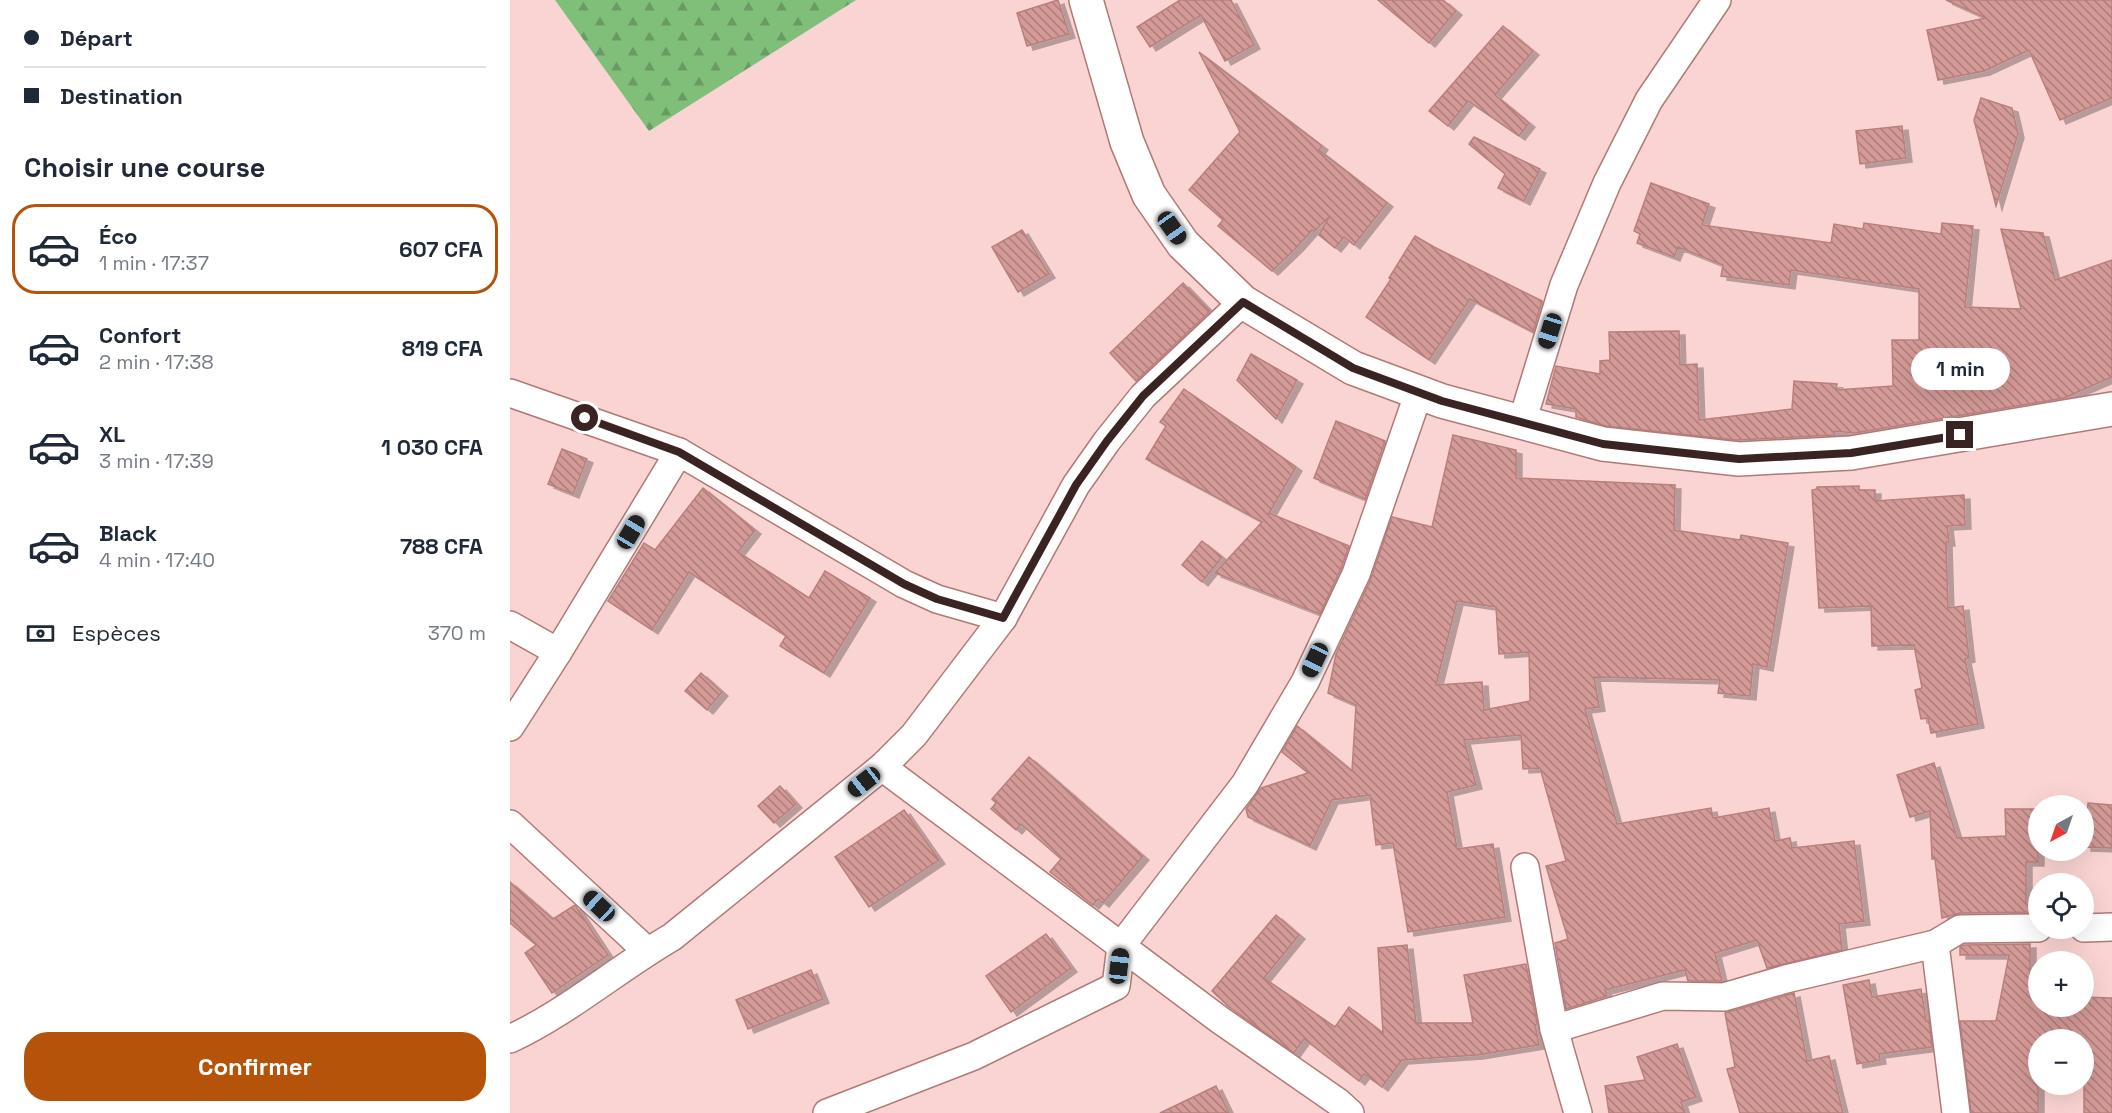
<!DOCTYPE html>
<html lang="fr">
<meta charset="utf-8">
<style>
body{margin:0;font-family:"Space Grotesk",sans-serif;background:#f2f2f3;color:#1f2937;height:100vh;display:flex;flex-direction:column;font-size:22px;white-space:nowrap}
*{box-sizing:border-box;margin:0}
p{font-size:20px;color:#747a83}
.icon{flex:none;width:33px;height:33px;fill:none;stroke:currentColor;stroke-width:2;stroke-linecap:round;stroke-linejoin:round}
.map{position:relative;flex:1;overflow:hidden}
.panel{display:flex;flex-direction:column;background:#fff;width:510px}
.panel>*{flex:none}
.top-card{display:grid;align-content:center;height:132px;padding:0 24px;background:#fff}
.needle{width:39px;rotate:220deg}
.fabs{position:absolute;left:1518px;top:795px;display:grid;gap:12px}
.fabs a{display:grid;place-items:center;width:66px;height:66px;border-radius:50%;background:#fff;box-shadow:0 6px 24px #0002;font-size:30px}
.end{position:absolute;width:27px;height:27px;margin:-14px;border:8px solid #3a2423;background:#fff;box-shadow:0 0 0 3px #fff}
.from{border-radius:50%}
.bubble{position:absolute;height:42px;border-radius:21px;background:#fff;box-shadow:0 6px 24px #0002;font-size:20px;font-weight:700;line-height:42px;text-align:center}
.car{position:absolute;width:18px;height:36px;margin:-18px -9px;border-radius:8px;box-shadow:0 0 4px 2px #0007;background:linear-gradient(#222 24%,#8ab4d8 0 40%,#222 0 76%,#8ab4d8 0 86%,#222 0)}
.top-card b{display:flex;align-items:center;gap:21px;height:57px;font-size:22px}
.top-card b+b{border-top:2px solid #e0e1e3}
.top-card i{width:15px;height:15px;background:#1f2937}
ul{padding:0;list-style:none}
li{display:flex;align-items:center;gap:18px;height:90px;margin:0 12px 9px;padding:0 12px;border:3px solid transparent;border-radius:24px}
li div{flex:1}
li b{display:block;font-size:22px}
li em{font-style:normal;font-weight:700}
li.active{border-color:#b45309}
li>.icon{width:54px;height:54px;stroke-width:1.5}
h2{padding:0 24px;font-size:27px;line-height:72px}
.pay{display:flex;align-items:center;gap:15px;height:66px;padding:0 24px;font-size:22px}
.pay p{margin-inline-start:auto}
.action{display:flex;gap:12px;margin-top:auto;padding:12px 24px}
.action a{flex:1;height:69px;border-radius:24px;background:#b45309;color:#fff;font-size:24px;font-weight:700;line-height:69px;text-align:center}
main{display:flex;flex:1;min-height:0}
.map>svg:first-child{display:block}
.forest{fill:url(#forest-firs)}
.building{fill:url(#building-back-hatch);stroke:#b8807d;stroke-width:1.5;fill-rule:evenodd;filter:url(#shadow)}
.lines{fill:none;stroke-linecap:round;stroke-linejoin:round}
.street-casing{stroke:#b17976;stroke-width:30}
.secondary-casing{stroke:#b17976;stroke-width:36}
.street{stroke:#fff;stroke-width:27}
.secondary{stroke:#fff;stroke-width:33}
.route{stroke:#3a2423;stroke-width:8}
</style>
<main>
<section class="panel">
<div class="top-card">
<b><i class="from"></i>Départ</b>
<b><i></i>Destination</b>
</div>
<h2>Choisir une course</h2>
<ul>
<li class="active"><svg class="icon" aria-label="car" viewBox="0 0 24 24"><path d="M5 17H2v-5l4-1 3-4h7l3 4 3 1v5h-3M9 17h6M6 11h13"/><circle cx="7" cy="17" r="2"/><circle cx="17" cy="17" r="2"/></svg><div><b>Éco</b><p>1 min · 17:37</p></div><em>607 CFA</em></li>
<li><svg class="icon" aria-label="car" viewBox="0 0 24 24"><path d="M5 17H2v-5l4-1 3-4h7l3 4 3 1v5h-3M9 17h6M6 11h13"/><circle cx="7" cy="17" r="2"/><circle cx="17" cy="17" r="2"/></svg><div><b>Confort</b><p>2 min · 17:38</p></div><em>819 CFA</em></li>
<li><svg class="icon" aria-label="car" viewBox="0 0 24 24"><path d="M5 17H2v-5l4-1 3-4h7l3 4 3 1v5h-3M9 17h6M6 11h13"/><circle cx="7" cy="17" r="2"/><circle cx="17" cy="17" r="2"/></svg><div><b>XL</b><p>3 min · 17:39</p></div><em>1 030 CFA</em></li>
<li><svg class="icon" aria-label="car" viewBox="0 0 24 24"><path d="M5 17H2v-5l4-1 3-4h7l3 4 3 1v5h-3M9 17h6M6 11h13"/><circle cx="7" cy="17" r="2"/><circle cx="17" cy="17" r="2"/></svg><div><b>Black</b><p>4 min · 17:40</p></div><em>788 CFA</em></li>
</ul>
<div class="pay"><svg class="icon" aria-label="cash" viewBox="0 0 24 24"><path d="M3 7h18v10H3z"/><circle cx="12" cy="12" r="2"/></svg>Espèces<p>370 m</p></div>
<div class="action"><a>Confirmer</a></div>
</section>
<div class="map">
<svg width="1602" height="1113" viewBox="0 0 1602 1113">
<defs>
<pattern id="forest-firs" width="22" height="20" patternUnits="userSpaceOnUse" patternTransform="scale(1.5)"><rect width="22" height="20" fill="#80bf7a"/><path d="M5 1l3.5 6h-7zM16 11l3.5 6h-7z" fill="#6a9b64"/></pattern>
<pattern id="building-back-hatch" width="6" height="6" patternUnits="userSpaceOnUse" patternTransform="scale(1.5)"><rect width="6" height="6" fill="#d49a97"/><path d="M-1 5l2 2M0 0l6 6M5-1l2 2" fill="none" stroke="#ad7d7b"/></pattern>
<filter id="shadow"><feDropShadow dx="6" dy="4" stdDeviation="0" flood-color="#0004"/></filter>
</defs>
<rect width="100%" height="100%" fill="#fad4d2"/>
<path class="forest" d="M 45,0 L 346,0 L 139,131 Z"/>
<g class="building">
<path d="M 548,0 L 559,34 L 517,46 L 507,13 Z"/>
<path d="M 670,0 L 721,0 L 744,45 L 715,61 L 691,15 L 640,47 L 627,27 Z"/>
<path d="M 868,0 L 933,0 L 946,11 L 919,43 Z"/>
<path d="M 1436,0 L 1602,0 L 1602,98 L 1550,120 L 1519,50 L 1474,71 L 1428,80 L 1417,30 L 1476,18 Z"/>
<path d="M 993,26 L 1023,51 L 985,95 L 1019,123 L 1009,136 L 958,101 L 938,126 L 919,111 Z"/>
<path d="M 689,52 L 812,146 L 809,150 L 877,203 L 844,245 L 834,237 L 825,248 L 809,235 L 819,217 L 804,231 L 802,230 L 787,247 L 762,271 L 708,226 L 713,220 L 679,190 L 730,132 Z"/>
<path d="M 1471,98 L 1502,108 L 1508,134 L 1486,206 L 1464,120 Z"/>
<path d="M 1392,126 L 1396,158 L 1350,164 L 1346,131 Z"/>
<path d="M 964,137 L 1030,169 L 1014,201 L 988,188 L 995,174 L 959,144 Z"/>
<path d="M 1141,183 L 1199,204 L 1192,225 L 1321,243 L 1324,224 L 1353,229 L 1354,223 L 1431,234 L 1432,223 L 1463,226 L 1455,307 L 1511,309 L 1491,229 L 1533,233 L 1545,280 L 1602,260 L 1602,377 L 1554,398 L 1345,433 L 1324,431 L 1324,435 L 1227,440 L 1096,426 L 1066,417 L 1066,409 L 1036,404 L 1046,366 L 1090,374 L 1090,361 L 1100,360 L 1099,332 L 1169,331 L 1170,365 L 1187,364 L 1189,420 L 1282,409 L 1284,381 L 1327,384 L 1326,390 L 1383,386 L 1382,340 L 1409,340 L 1409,289 L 1281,270 L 1279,285 L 1211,276 L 1213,265 L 1168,247 L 1164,257 L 1127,243 L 1130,234 L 1124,231 Z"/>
<path d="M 512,230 L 539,274 L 508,292 L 482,247 Z"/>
<path d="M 905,236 L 924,247 L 1032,301 L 1023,332 L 960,299 L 919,360 L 856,317 L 881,279 L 879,278 Z"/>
<path d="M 673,283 L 700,311 L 626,381 L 600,353 Z"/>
<path d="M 741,354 L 787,380 L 766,419 L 727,380 Z"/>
<path d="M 674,389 L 786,467 L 758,515 L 759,513 L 839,546 L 831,568 L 810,614 L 705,573 L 752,522 L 636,459 L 656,426 L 650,422 Z"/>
<path d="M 826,421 L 875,441 L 855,499 L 804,478 Z"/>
<path d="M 943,435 L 1006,450 L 1006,478 L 1165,485 L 1164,530 L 1230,540 L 1231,535 L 1278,543 L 1257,667 L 1243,664 L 1240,696 L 1208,693 L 1210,680 L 1084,677 L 1089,707 L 1075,709 L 1107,824 L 1201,808 L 1203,818 L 1259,808 L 1265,841 L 1280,838 L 1282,848 L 1344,841 L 1354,921 L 1329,924 L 1332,950 L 1257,968 L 1247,940 L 1205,953 L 1212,981 L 1178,981 L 1175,970 L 1095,990 L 1097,996 L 1056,1009 L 1045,943 L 1058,939 L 1036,866 L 1056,861 L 1030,768 L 1013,769 L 1011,735 L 954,740 L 966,785 L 937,792 L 947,849 L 983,844 L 995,917 L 898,932 L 883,843 L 866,845 L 860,795 L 822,800 L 800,846 L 738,817 L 736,809 L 751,788 L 798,773 L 772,752 L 787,726 L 842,771 L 846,705 L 818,693 L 826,654 L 860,581 L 882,517 L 922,527 ZM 947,601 L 986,607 L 989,654 L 1019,652 L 1020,701 L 974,710 L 972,682 L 926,685 Z"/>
<path d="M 52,449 L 77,459 L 63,494 L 38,484 Z"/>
<path d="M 1349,486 L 1349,490 L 1365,490 L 1365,501 L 1454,495 L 1455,525 L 1437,526 L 1439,542 L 1436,542 L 1438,608 L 1453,606 L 1459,658 L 1455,659 L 1468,724 L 1421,733 L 1418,718 L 1411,719 L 1405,690 L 1412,688 L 1404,645 L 1362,646 L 1361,606 L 1309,608 L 1302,490 L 1307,489 L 1307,487 Z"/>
<path d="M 193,488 L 245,530 L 228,552 L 299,598 L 315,571 L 360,598 L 314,673 L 270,646 L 276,636 L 179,572 L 142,630 L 98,601 L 134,543 L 145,550 Z"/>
<path d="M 692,541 L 712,557 L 692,582 L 672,565 Z"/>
<path d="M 191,673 L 212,692 L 197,710 L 175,691 Z"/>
<path d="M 519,757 L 633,856 L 593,903 L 588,899 L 583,905 L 540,872 L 551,859 L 511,824 L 506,830 L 481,809 L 486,803 L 482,799 Z"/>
<path d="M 1424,763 L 1447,838 L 1496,836 L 1495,809 L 1528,809 L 1528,862 L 1516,862 L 1516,904 L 1520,905 L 1520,912 L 1450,913 L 1432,918 L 1425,859 L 1422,859 L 1420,811 L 1400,817 L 1387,775 Z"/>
<path d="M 270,786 L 286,804 L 264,823 L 248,806 Z"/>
<path d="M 1578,803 L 1602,805 L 1602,848 L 1575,847 Z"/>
<path d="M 394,810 L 429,860 L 359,907 L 325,857 Z"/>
<path d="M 0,882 L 43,919 L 65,905 L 98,955 L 42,993 L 15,953 L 26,945 L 0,923 Z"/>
<path d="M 766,915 L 789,935 L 754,978 L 825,1027 L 839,1007 L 873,1033 L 868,948 L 897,945 L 906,1023 L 963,1023 L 954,975 L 1016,964 L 1027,1024 L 1025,1025 L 1029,1045 L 967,1055 L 892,1060 L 872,1087 L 854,1074 L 849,1081 L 794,1039 L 784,1053 L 719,1007 L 702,991 Z"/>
<path d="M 536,934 L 561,968 L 501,1012 L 476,976 Z"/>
<path d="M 1520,944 L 1520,989 L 1528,990 L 1528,1006 L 1574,1006 L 1574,997 L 1602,998 L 1602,1113 L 1574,1113 L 1574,1040 L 1528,1040 L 1528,1113 L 1461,1113 L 1450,1021 L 1486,1021 L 1499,955 L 1450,955 L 1450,947 L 1454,945 Z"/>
<path d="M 301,970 L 313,999 L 238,1029 L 226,1000 Z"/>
<path d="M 1359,980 L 1362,997 L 1411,989 L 1416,1021 L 1419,1021 L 1422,1047 L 1369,1054 L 1370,1060 L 1347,1064 L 1333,985 Z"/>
<path d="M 1284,993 L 1297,1061 L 1319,1056 L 1333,1113 L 1230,1113 L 1217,1069 L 1225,1067 L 1215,1013 Z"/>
<path d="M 1167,1044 L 1186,1097 L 1171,1102 L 1175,1113 L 1099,1113 L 1095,1086 L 1135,1080 L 1127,1057 Z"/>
<path d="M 706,1086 L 719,1113 L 650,1113 Z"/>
</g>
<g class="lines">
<g class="street-casing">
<g id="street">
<path d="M 0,393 L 169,452 L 394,584 L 427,599 L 493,618"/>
<path d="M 1012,422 L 1054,285 L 1097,183 L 1139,100 L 1207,0"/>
<path d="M 0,625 L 48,652"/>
<path d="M 0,727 L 48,652 L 169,452"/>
<path d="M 372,767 L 710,1020 L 828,1102 L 840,1113"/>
<path d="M 0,824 L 137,951"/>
<path d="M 1015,867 L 1044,1029 L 1068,1113"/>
<path d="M 1574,928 L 1602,927"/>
<path d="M 1425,944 L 1446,1113"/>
<path d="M 1044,1029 L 1153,996 L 1214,997 L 1276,979 L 1425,944 L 1450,929 L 1528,928"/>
<path d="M 0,1039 C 58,1012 107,969 162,937 L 372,767 L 404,735 L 493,618 L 566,485 L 597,441 L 633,396 L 733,302"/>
<path d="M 317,1113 L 464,1056 L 606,986 L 611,946 L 735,784 L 795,682 L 846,574 L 909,392"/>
</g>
</g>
<g class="secondary-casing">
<path id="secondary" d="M 576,0 L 617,142 L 639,195 L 673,244 L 733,302 L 843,368 L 932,401 L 1093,444 L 1229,459 L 1341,453 L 1602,409"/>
</g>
<use href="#street" class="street"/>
<use href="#secondary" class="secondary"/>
</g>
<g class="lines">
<path class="route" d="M 75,418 L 169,452 L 394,584 L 427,599 L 493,618 L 566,485 L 597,441 L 633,396 L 733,302 L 843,368 L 932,401 L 1093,444 L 1229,459 L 1341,453 L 1450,435"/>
</g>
</svg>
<div class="fabs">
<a><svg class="needle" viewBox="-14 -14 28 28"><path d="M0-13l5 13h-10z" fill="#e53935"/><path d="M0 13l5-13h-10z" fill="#747a83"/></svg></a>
<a><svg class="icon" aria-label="locate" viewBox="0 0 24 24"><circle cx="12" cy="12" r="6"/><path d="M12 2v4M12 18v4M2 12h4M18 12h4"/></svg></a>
<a>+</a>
<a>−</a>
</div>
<i class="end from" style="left:75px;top:418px"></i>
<i class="end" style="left:1450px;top:435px"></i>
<div class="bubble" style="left:1401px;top:348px;width:99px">1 min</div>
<i class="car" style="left:662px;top:228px;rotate:145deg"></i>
<i class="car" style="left:1040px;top:331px;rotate:197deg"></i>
<i class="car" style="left:121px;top:532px;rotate:31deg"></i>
<i class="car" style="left:805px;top:660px;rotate:205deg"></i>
<i class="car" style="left:354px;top:782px;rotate:232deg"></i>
<i class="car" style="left:89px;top:906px;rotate:313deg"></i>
<i class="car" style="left:609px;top:966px;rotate:7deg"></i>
</div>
</main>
